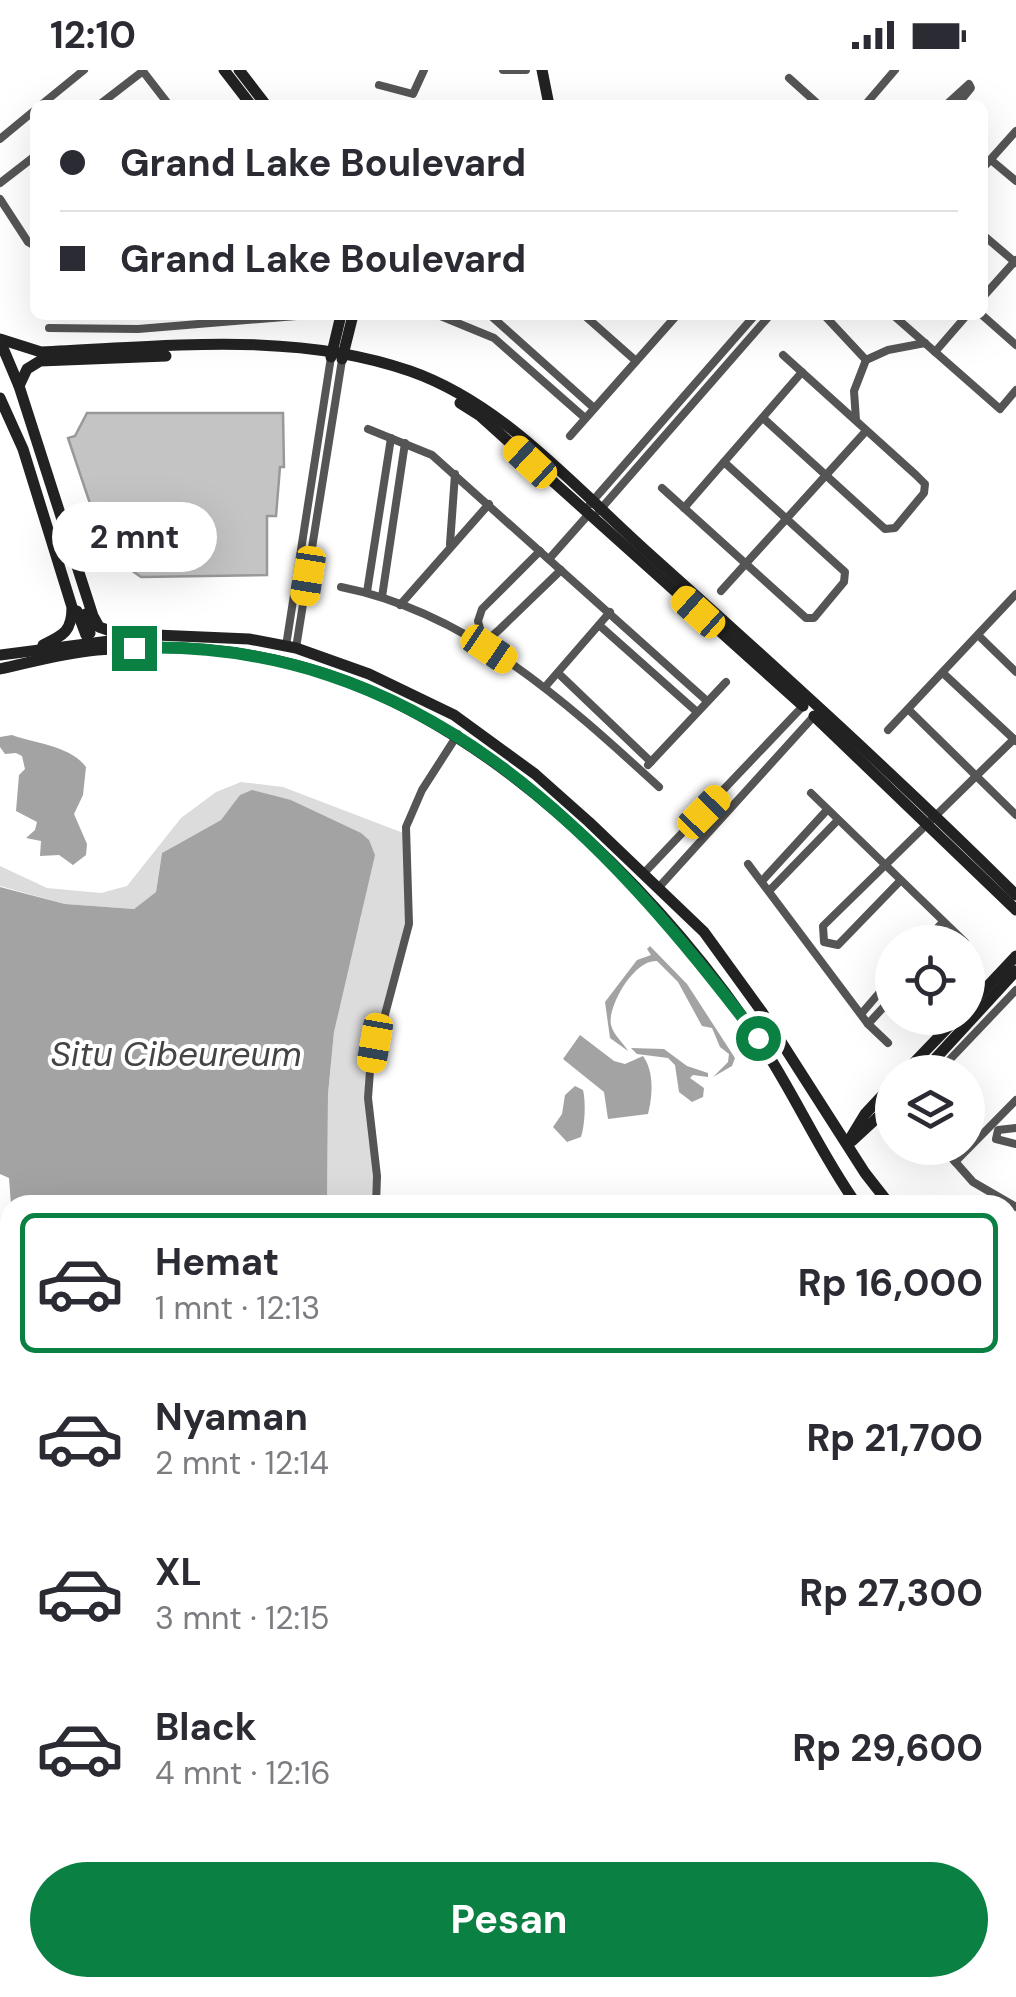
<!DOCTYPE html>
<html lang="id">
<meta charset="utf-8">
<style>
body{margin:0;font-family:"DM Sans",sans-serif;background:#f2f2f3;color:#2b2b33;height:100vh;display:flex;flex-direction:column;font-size:38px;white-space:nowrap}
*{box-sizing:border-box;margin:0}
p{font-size:32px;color:#7c7c81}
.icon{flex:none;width:55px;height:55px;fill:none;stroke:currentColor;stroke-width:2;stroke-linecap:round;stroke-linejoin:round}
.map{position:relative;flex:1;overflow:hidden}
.drawer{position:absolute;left:0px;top:1125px;width:1018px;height:802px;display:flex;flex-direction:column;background:#fff;border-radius:30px 30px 0 0;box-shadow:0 10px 40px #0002}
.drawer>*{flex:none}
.guide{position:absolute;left:30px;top:30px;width:958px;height:220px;border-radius:15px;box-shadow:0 10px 40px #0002;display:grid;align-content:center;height:220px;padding:0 30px;background:#fff}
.controls{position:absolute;left:875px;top:855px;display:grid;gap:20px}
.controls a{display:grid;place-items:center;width:110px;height:110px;border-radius:50%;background:#fff;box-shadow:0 10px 40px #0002;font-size:50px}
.end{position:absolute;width:45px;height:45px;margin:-22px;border:12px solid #0b8043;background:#fff;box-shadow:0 0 0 5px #fff}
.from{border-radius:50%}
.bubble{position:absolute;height:70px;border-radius:35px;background:#fff;box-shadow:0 10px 40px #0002;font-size:32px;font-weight:700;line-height:70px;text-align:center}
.car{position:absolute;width:30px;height:60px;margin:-30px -15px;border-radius:12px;box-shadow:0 0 8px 2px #0007;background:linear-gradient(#f5c518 24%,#345 0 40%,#f5c518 0 76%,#345 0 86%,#f5c518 0)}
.guide b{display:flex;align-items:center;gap:35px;height:95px;font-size:38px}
.guide b+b{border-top:2px solid #e1e1e2}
.guide i{width:25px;height:25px;background:#2b2b33}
ul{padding:18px 0 0;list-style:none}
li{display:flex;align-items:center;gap:30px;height:140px;margin:0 20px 15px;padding:0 10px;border:5px solid transparent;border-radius:15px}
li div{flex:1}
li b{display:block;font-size:38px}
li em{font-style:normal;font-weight:700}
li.on{border-color:#0b8043}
li>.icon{width:90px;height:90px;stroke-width:1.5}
.action{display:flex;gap:20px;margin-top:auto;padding:20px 30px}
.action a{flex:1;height:115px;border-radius:60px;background:#0b8043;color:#fff;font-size:40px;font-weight:700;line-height:115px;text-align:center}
.status{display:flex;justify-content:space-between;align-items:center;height:70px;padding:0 50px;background:#fff;direction:ltr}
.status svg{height:28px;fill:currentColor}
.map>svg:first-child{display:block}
.green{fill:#dcdcdc}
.water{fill:#a3a3a3}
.building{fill:#c4c4c4;stroke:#999;stroke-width:2.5}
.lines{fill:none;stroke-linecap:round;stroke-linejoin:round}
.street{stroke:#555;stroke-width:8}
.secondary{stroke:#222;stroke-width:11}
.route{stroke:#0b8043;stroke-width:12}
.labels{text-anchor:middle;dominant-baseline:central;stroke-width:8;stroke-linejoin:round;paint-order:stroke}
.water-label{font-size:35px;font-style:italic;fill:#444;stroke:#fff}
</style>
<div class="status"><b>12:10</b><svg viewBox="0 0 49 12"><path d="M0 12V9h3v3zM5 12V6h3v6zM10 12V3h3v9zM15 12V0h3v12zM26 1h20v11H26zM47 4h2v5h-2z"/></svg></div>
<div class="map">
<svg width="1016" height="1927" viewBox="0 0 1016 1927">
<rect width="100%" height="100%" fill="#fff"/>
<path class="green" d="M 241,712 L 283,717 L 406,764 L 409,854 L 370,1001 L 376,1135 L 327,1135 L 328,1024 L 334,962 L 351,878 L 361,847 L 360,763 L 291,730 L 234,735 L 221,750 L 162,783 L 156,822 L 134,839 L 65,834 L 0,816 L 0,796 L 47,818 L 101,823 L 127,816 L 181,748 L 216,722 Z"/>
<g class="water">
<path d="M 12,665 C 34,673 71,676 86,697 L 83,725 L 74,744 L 87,774 L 86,785 L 73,795 L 59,785 L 40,786 L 41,771 L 26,768 L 35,760 L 37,752 L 16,741 L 19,705 L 25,699 L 22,686 L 16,683 L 5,684 L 0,677 L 0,667 Z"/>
<path d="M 252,720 L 291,730 L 361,763 L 369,770 L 375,785 L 334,962 L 328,1024 L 327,1135 L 11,1135 L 9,1108 L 0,1104 L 0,817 L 65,834 L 134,839 L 156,822 L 162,783 L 221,750 L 240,725 Z"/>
<path d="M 650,876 L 687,914 L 735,988 L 732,996 L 713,1007 L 728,992 L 729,984 L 720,977 L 712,958 L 702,956 L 678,912 L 657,891 C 634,889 607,937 611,955 C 614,966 623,972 628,981 L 610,968 L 605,932 L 637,890 L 651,885 L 647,879 Z"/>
<path d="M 580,965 L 614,991 L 625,994 L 643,986 C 654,1001 653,1025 648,1044 L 608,1049 L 604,1022 L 563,989 Z"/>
<path d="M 631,978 L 664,979 L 687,996 L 708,1003 L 708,1007 L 693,1005 L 690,1008 L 704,1018 L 703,1027 L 692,1032 L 679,1022 L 675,995 L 668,988 L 637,984 Z"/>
<path d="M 575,1016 L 583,1020 C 586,1032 585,1055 581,1067 L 567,1072 L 553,1057 L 562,1044 L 565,1025 Z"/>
</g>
<path class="building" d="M 87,343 L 283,343 L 284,397 L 280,397 L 276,446 L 267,446 L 267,505 L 141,507 L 117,490 L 109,490 L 68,368 L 75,366 Z"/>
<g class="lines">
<g class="street">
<path d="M 142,0 L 169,35"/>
<path d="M 503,0 L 526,0"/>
<path d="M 789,8 L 819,35"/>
<path d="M 379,15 L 413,24 L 424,0"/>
<path d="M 41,35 L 84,0"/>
<path d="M 99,35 L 143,1"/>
<path d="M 701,35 L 711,35"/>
<path d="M 865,35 L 895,0"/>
<path d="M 946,35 L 969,14 L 971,18 L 957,35"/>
<path d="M 0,69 L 35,40"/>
<path d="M 991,90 L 1016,111"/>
<path d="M 982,99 L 1016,61"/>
<path d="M 0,113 L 35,86"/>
<path d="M 0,129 L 28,172 L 35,176"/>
<path d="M 982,164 L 1016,193"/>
<path d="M 982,228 L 1016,190"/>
<path d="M 438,245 L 494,268 L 585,348"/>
<path d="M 490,245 L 594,338"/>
<path d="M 584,245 L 636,291"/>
<path d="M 824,245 L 866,290"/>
<path d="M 893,245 L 1000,339 L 1016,320"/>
<path d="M 982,245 L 1016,275"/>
<path d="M 49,258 L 138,259 L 309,245"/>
<path d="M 935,282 L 967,245"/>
<path d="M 763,348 L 885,459 L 895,458 L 924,423 L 925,414 L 916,405 L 783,285"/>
<path d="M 856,350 L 854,321 L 866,290 L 888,280 L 925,273"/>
<path d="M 368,359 L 432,385 L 707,631"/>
<path d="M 570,366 L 677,245"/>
<path d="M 662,418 L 806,548 L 814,548 L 844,512 L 845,502 L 724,392"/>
<path d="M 590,434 L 755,245"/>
<path d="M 684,438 L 802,302"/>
<path d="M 599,441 L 770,245"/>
<path d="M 450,474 L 455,404"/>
<path d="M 540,481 L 482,539 L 478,551 L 482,567 L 491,567 L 500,559 L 561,500"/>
<path d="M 549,489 L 588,445"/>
<path d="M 341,517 C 468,542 566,632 659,717"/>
<path d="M 721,521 L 866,361"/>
<path d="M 367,522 L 391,368"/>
<path d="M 382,527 L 405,373"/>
<path d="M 400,535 L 489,434"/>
<path d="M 599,555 L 697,642"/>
<path d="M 978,565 L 1016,602"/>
<path d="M 286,576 L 331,287"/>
<path d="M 296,578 L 342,290"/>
<path d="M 558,603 L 651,692"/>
<path d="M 944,604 L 1016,671"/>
<path d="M 545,617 L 610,542"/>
<path d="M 909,640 L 1016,745"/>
<path d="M 888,660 L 1016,524"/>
<path d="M 648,695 L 726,612"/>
<path d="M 811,723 L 965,872"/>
<path d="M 748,794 L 868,954 L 888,973"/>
<path d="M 645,802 L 804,635"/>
<path d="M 762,811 L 827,740"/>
<path d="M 900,811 L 838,875 L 824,872 L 823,856 L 1014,669"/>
<path d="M 660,816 L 815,645"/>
<path d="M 770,820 L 838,750"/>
<path d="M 924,872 L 943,852"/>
<path d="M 862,943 L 892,908"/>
<path d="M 868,954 L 892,928"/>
<path d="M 938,1002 L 1016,920"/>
<path d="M 1016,1058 L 998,1060 L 996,1069 L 1016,1074"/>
<path d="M 943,1078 L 973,1112 L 1016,1137"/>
<path d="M 955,1092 L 1016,1030"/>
<path d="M 376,1135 L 377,1106 L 368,1028 L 370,1001 L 409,854 L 406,757 L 422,720 L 458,664"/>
<path d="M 0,1781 L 10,1783"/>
<path d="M 209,1927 L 210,1918"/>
</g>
<g class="secondary">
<path d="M 224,0 L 251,35"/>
<path d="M 239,0 L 266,35"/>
<path d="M 542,0 L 549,35"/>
<path d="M 0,269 L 41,282 C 162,277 293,260 410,301 C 502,333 573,415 644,479 C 770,592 895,705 1016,825"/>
<path d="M 0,271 L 19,316 L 93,546 L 99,557 L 122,565"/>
<path d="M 331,287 L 341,245"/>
<path d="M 342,289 L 353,245"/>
<path d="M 19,316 L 27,299 L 40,291 L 166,286"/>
<path d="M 0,328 L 23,379 L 72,537 C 72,561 64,565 43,575"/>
<path d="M 460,333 L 479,345 L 803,636"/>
<path d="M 77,541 L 86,565 L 90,563 L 86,544"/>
<path d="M 0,585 L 156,565 L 249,569 L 296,578 L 369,604 L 454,645 L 535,704 L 589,752 L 704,862 L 762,942 L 865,1103 L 890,1135"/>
<path d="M 0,599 C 32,592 64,583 97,580 C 283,563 423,626 560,745 C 634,809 701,885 756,966 C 793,1020 819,1082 857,1135"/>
<path d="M 814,646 L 1016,840"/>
<path d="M 968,937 L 1016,886"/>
<path d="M 905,1002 L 957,948"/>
<path d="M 923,1002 L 1016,901"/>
<path d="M 852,1071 L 892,1034"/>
<path d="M 848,1072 L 865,1044 L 892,1015"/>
<path d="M 1008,1220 L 1016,1224"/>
<path d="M 1008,1249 L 1016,1253"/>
</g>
</g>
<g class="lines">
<path class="route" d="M 134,578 C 417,568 600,758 758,968"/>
</g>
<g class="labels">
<g class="water-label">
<text x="176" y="984">Situ Cibeureum</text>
</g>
</g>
</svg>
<div class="controls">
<a><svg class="icon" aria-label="locate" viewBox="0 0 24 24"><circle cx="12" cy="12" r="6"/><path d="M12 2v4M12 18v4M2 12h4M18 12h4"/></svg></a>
<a><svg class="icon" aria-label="layers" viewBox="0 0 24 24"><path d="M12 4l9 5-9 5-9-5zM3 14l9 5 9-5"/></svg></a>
</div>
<i class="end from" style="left:758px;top:968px"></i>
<i class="end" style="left:134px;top:578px"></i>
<div class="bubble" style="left:52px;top:432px;width:165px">2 mnt</div>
<i class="car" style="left:530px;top:392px;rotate:313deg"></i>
<i class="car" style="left:308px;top:506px;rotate:189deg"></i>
<i class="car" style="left:698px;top:542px;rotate:312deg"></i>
<i class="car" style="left:489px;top:579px;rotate:124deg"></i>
<i class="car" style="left:704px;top:742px;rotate:44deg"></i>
<i class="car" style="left:375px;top:973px;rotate:190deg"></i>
<div class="guide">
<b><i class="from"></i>Grand Lake Boulevard</b>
<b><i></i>Grand Lake Boulevard</b>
</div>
<section class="drawer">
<ul>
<li class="on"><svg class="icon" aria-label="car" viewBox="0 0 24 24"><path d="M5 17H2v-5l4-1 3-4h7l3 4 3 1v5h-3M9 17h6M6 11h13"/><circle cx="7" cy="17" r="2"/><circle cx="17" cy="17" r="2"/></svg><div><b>Hemat</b><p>1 mnt · 12:13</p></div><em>Rp 16,000</em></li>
<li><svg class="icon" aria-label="car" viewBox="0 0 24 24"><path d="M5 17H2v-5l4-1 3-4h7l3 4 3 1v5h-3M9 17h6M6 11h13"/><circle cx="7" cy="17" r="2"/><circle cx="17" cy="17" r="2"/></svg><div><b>Nyaman</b><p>2 mnt · 12:14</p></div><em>Rp 21,700</em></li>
<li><svg class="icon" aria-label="car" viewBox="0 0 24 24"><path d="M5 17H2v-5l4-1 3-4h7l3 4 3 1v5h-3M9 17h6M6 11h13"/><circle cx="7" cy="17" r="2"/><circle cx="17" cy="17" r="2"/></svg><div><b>XL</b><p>3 mnt · 12:15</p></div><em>Rp 27,300</em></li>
<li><svg class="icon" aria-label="car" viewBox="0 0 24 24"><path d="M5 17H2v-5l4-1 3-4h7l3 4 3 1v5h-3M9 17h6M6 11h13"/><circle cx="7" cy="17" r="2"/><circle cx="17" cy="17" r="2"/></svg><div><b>Black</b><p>4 mnt · 12:16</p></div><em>Rp 29,600</em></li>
</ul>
<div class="action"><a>Pesan</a></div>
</section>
</div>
